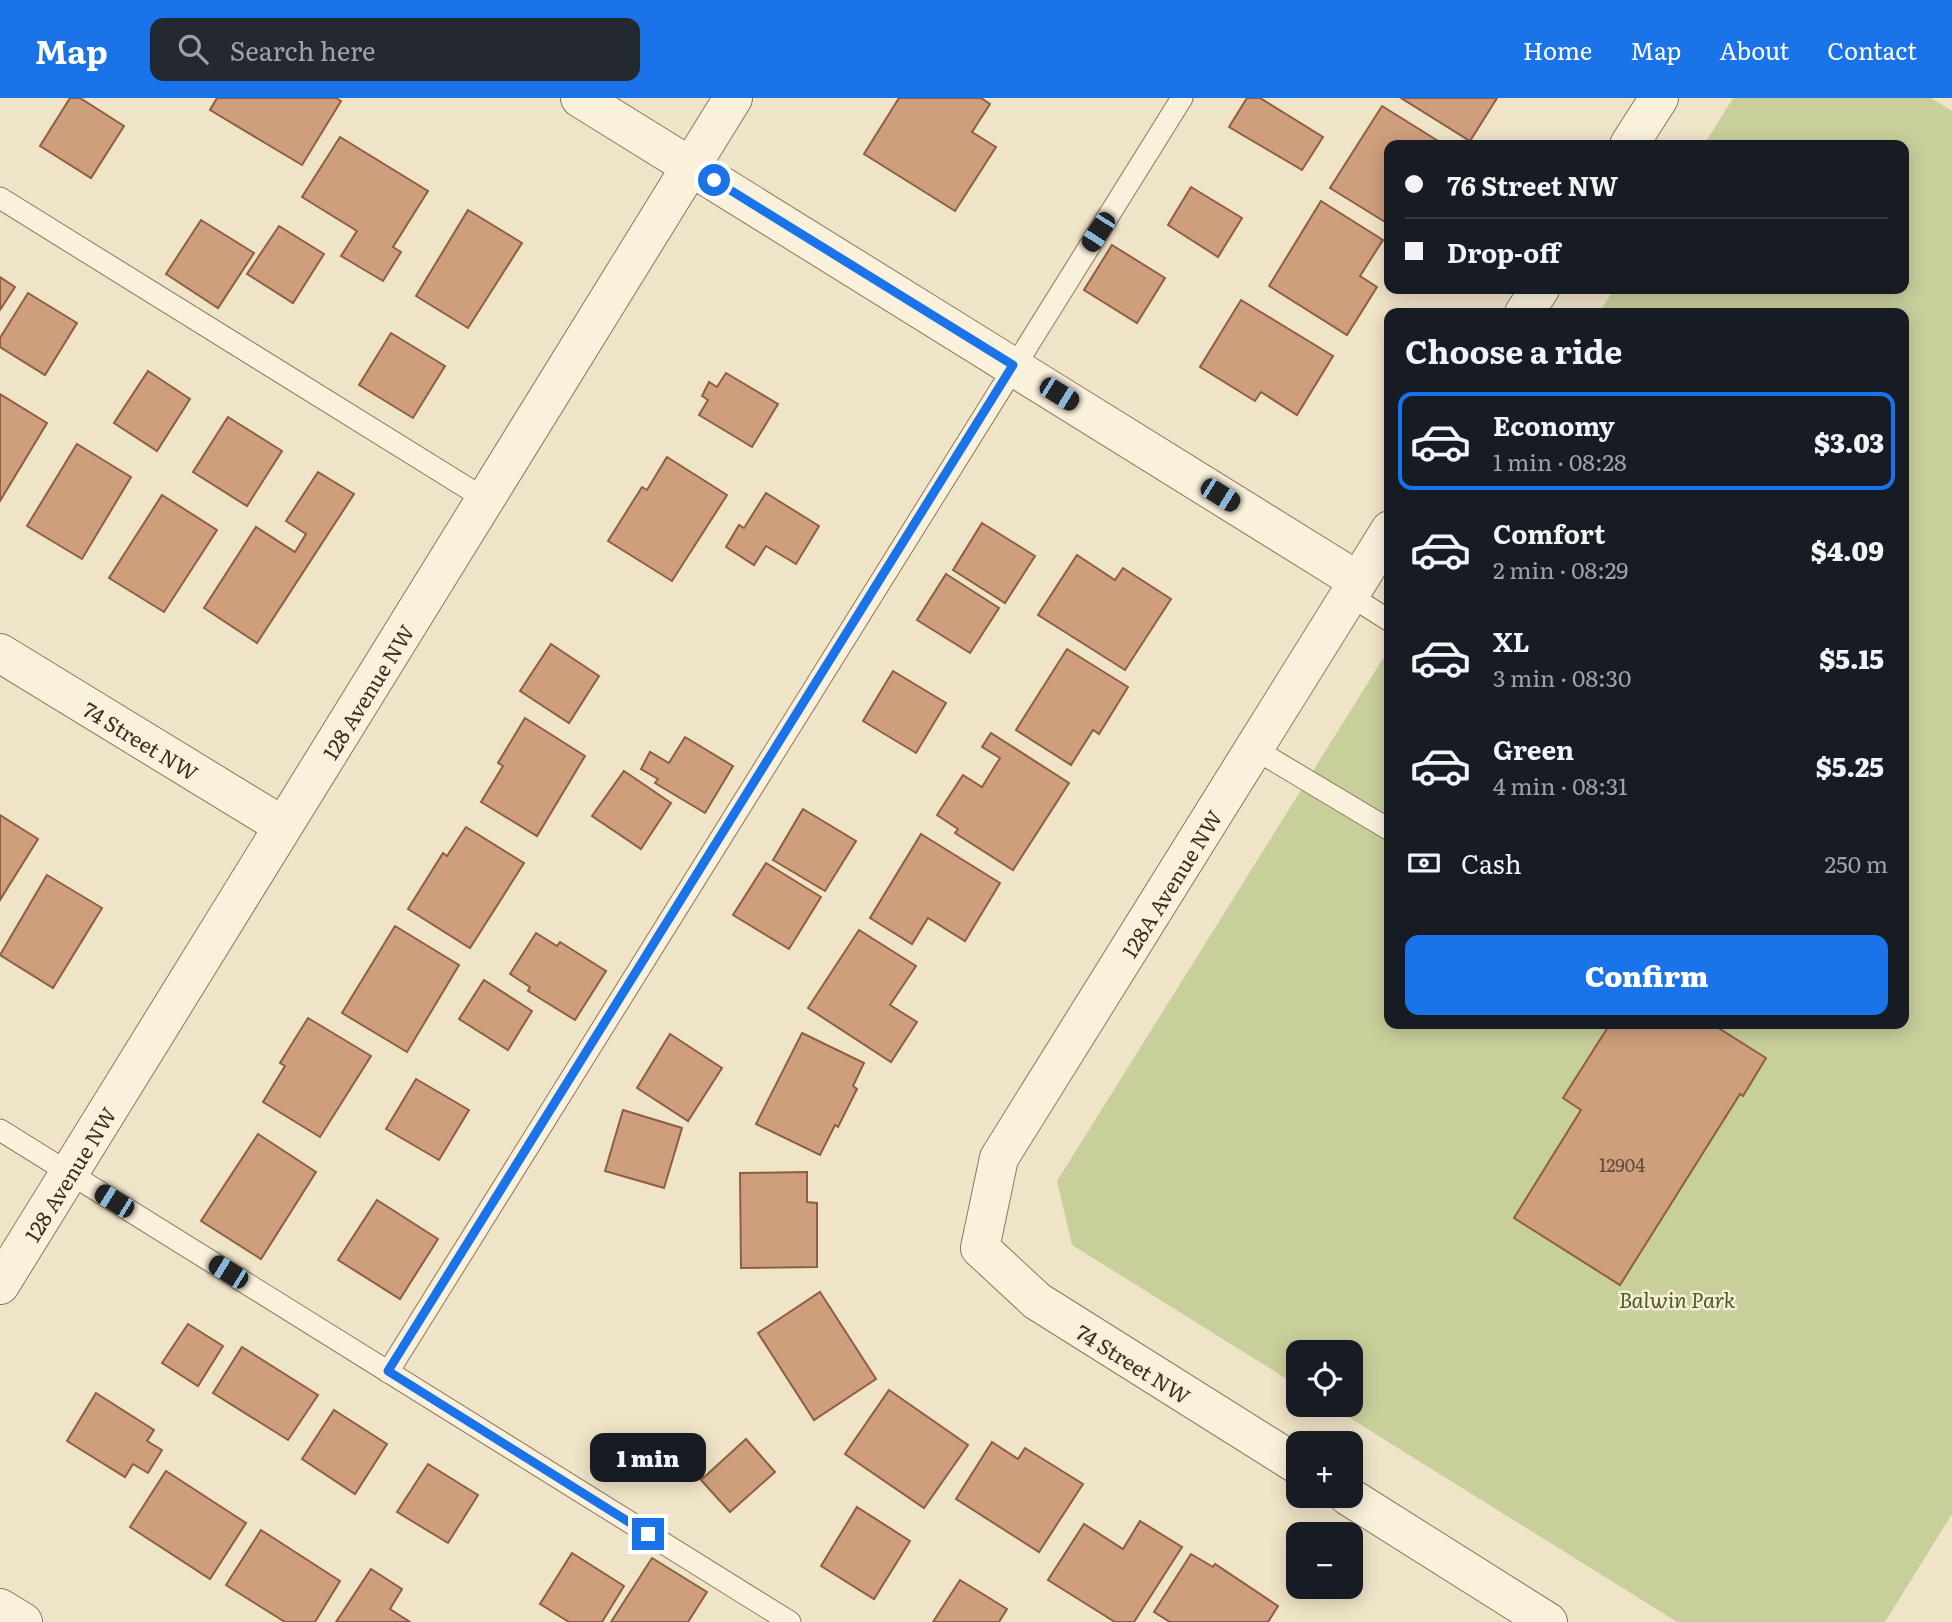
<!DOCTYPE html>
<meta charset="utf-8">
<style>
body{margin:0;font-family:Literata,serif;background:#242831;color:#f1f3f6;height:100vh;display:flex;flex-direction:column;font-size:26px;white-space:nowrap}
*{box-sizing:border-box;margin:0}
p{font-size:23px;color:#9ea1a6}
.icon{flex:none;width:38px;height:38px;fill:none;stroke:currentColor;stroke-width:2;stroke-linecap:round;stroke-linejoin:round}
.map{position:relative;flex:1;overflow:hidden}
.sheet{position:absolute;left:1384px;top:210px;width:525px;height:721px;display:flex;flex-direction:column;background:#171b24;border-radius:14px;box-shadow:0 4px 18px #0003}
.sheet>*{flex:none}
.top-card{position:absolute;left:1384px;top:42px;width:525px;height:154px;border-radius:14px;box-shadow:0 4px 18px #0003;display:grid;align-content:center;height:154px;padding:0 21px;background:#171b24}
.controls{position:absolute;left:1286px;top:1242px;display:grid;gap:14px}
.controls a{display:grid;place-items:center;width:77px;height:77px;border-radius:14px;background:#171b24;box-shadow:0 4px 18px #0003;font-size:35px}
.end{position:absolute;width:32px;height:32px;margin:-16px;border:9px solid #1a73e8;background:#fff;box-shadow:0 0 0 4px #fff}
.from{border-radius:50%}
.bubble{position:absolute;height:49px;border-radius:14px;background:#171b24;box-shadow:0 4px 18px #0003;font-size:23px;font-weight:800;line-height:49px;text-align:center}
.car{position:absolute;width:21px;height:42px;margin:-21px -10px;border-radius:9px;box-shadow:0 0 5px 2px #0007;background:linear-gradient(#222 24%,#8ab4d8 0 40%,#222 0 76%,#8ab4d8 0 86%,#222 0)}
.top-card b{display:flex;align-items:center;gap:24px;height:66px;font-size:26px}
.top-card b+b{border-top:2px solid #363941}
.top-card i{width:18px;height:18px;background:#f1f3f6}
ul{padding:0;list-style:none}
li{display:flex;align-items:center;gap:21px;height:98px;margin:0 14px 10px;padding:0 7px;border:4px solid transparent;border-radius:14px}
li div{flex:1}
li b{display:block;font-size:26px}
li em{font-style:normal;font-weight:800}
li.selected{border-color:#1a73e8}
li>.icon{width:63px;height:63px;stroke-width:1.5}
h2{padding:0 21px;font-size:32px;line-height:84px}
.pay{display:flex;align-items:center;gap:18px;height:77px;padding:0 21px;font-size:26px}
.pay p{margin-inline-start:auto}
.button{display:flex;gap:14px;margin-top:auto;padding:14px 21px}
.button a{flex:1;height:80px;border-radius:14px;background:#1a73e8;color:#fff;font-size:28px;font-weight:800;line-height:80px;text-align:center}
header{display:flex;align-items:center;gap:42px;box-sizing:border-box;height:98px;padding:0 35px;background:#1a73e8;color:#fff}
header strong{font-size:33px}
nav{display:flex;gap:38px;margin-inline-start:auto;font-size:24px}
.search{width:490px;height:63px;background:#242831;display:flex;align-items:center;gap:18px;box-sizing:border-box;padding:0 24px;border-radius:14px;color:#9ea1a6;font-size:26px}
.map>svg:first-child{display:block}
.green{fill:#c9cf9b}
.building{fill:#cf9f7d;stroke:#8d5f41;stroke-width:2}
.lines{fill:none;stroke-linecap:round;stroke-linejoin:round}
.service-casing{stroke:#8d765c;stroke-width:23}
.minor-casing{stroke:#8d765c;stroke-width:40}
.service{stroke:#faf1dc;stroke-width:21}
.minor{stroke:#faf1dc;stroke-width:38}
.route{stroke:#1a73e8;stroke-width:9}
.labels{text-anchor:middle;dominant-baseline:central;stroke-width:5;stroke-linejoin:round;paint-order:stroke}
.number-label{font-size:18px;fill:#624a37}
.street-label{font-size:21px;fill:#3d2e20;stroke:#f7eed8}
.park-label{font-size:21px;font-style:italic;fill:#4d5a26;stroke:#f7eed8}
</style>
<header>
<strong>Map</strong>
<div class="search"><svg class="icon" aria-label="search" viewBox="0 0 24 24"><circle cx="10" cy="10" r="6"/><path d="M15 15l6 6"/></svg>Search here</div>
<nav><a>Home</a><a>Map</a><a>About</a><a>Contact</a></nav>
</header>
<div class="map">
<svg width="1952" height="1524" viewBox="0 0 1952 1524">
<rect width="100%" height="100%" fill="#f0e4c8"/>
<path class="green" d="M 1733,0 L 1931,0 L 1952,13 L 1952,1416 L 1885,1524 L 1677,1524 L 1329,1307 L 1351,1307 L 1351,1255 L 1298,1255 L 1298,1288 L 1072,1147 L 1057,1083 L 1389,551 L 1390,926 L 1904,926 L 1904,215 L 1599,215 L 1614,191 L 1904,191 L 1904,47 L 1704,47 Z"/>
<g class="building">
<path d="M 70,0 L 80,0 L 124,28 L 91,80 L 40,48 Z"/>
<path d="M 217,0 L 336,0 L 341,3 L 302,67 L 210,12 Z"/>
<path d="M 899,0 L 981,0 L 990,6 L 972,34 L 996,49 L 955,113 L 864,56 Z"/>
<path d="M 1247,0 L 1260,0 L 1323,39 L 1302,72 L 1229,29 Z"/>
<path d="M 1401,0 L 1497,0 L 1470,43 Z"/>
<path d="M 1382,8 L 1443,46 L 1390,47 L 1390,127 L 1330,90 Z"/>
<path d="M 340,39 L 428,93 L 393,149 L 401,154 L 383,183 L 341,158 L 357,133 L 302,99 Z"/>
<path d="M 1191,89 L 1242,120 L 1218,159 L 1168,127 Z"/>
<path d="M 1321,103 L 1383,142 L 1360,178 L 1377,189 L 1347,237 L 1269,188 Z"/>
<path d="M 468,112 L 522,145 L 468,230 L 416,198 Z"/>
<path d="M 201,122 L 254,155 L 218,210 L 166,176 Z"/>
<path d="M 279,128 L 324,156 L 293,205 L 247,176 Z"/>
<path d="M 1112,147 L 1165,180 L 1137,225 L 1084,192 Z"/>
<path d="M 0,179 L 15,189 L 0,212 Z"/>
<path d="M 28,195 L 77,225 L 45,277 L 0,249 L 0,240 Z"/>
<path d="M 1241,202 L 1333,258 L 1297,317 L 1261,294 L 1255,303 L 1200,269 Z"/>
<path d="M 391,235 L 445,268 L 413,320 L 359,287 Z"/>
<path d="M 148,273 L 190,301 L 157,353 L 114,325 Z"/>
<path d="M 726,275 L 778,306 L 752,349 L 699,317 L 708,302 L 702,298 L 709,284 L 717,289 Z"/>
<path d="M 0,296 L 47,325 L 0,403 Z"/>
<path d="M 228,319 L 282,353 L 247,408 L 193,374 Z"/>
<path d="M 77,346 L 131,379 L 82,461 L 27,428 Z"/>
<path d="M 667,359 L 727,397 L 672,483 L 608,443 L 642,389 L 647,392 Z"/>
<path d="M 318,374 L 354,396 L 257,545 L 204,510 L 256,429 L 295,454 L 306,436 L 286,423 Z"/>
<path d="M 766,395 L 819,428 L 796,466 L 766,448 L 754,467 L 726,449 L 739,427 L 744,430 Z"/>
<path d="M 162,397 L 217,432 L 164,514 L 109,480 Z"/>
<path d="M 982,425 L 1035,458 L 1005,505 L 953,472 Z"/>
<path d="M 1077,457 L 1115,482 L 1123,470 L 1171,501 L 1125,572 L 1038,517 Z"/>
<path d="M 946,476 L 999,510 L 970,555 L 917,522 Z"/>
<path d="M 551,546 L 599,578 L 569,625 L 520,593 Z"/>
<path d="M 1067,551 L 1128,589 L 1099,636 L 1093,632 L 1071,667 L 1016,632 Z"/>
<path d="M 893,573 L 946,605 L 916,655 L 863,623 Z"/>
<path d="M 525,620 L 585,658 L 537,738 L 481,704 L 503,668 L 498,665 Z"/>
<path d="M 991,635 L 1069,685 L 1013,772 L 955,735 L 958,731 L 937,717 L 963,677 L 982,689 L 1000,660 L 982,649 Z"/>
<path d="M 685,639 L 733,668 L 705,715 L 655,685 L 658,681 L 641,671 L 650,654 L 669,665 Z"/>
<path d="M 624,673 L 671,705 L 641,751 L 592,718 Z"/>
<path d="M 803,711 L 856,743 L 825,793 L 773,762 Z"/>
<path d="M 0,717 L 38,741 L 0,802 Z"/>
<path d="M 466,729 L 524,765 L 470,850 L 408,811 L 443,755 L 447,758 Z"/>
<path d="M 921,736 L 1000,785 L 965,843 L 928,820 L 912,846 L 870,820 Z"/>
<path d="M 766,765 L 821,799 L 789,851 L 733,817 Z"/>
<path d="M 47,777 L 102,810 L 53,890 L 0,857 Z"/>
<path d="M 395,828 L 459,867 L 407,954 L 342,915 Z"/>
<path d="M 859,832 L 916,868 L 890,907 L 917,924 L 891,964 L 808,910 Z"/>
<path d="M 536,835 L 557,848 L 560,844 L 606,873 L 575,922 L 528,893 L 530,889 L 510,876 Z"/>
<path d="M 484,882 L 532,913 L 508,952 L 459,921 Z"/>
<path d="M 308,920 L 371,958 L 320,1039 L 263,1004 L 285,968 L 280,965 Z"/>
<path d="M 1610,926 L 1712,926 L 1766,960 L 1743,998 L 1740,996 L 1620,1187 L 1514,1120 L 1581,1012 L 1563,1000 Z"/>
<path d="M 802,935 L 864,965 L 853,988 L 857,991 L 838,1029 L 835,1027 L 820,1057 L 756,1026 Z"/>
<path d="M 670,936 L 722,970 L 688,1023 L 637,990 Z"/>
<path d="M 416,981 L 469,1012 L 439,1062 L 386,1031 Z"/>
<path d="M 623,1012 L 682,1030 L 664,1090 L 605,1073 Z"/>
<path d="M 258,1036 L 316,1074 L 261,1161 L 201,1123 Z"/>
<path d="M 807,1074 L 807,1104 L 817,1105 L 817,1169 L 741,1170 L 740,1075 Z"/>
<path d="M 377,1102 L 438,1141 L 400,1201 L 338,1162 Z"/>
<path d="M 820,1194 L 876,1281 L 814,1322 L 758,1235 Z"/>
<path d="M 188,1226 L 223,1248 L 198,1288 L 162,1265 Z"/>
<path d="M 242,1249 L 318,1297 L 288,1342 L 213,1295 Z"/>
<path d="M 889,1292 L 968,1347 L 924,1410 L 845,1356 Z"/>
<path d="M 96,1295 L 154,1332 L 147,1343 L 162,1352 L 148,1375 L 133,1366 L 125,1379 L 67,1343 Z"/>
<path d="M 334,1312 L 387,1346 L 355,1396 L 302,1361 Z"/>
<path d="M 746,1341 L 775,1374 L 730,1414 L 701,1382 Z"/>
<path d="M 992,1344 L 1018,1361 L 1025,1350 L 1083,1386 L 1039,1454 L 956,1401 Z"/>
<path d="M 428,1366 L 478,1397 L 448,1445 L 397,1414 Z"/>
<path d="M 166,1373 L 246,1425 L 210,1481 L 130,1429 Z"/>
<path d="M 857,1409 L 910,1443 L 874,1501 L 821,1468 Z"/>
<path d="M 1140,1423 L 1182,1449 L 1134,1524 L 1115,1524 L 1048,1482 L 1084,1426 L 1123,1451 Z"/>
<path d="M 261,1432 L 340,1483 L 315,1524 L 285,1524 L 226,1487 Z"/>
<path d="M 572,1455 L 624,1488 L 602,1524 L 569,1524 L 540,1506 Z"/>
<path d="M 1191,1456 L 1213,1469 L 1215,1466 L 1278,1508 L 1268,1524 L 1170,1524 L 1154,1514 Z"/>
<path d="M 652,1460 L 707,1494 L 688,1524 L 611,1524 Z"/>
<path d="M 371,1471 L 402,1491 L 390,1511 L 410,1524 L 336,1524 Z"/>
<path d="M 960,1482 L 1007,1511 L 999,1524 L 933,1524 Z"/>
</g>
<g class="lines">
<g class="service-casing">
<g id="service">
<path d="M 0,100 L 485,401"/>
<path d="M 1349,497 L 1390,523"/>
<path d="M 1253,650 L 1390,732"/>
<path d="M 0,1032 L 790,1524"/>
<path d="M 388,1274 L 1182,0"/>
</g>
</g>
<g class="minor-casing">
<g id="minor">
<path d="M 580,0 L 1358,483"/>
<path d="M 1629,47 L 1659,0"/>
<path d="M 1524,215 L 1540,191"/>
<path id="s1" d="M 0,555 L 283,728"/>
<path id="s2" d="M 0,1187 L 733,0"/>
<path id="s3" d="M 1298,1367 L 1037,1203 L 980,1150 L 999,1060 L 1390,432"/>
<path d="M 1348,1398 L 1548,1524"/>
<path d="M 0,1510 L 23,1524"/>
</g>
</g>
<use href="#service" class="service"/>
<use href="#minor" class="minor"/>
</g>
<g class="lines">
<path class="route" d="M 648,1436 L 388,1273 L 1013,267 L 714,82"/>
</g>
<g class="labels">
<g class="number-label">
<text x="1622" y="1066">12904</text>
</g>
<g class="street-label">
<text stroke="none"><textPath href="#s2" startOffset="698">128 Avenue NW</textPath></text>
<text stroke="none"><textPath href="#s1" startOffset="166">74 Street NW</textPath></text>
<text stroke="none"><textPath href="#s3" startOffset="802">128A Avenue NW</textPath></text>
<text stroke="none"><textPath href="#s2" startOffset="131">128 Avenue NW</textPath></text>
<text transform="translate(1134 1265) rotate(32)">74 Street NW</text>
</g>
<g class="park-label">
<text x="1677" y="1200">Balwin Park</text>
</g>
</g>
</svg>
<div class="controls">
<a><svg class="icon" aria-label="locate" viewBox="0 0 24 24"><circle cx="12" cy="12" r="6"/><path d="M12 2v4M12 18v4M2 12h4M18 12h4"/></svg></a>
<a>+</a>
<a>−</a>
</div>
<i class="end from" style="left:714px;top:82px"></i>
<i class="end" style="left:648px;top:1436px"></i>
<div class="bubble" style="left:590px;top:1335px;width:116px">1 min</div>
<i class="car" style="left:1098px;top:134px;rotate:213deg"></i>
<i class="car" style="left:1059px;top:296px;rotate:122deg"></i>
<i class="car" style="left:1220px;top:397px;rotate:122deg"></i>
<i class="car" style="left:114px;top:1103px;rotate:302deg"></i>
<i class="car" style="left:228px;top:1174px;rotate:302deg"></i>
<div class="top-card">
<b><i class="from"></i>76 Street NW</b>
<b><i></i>Drop-off</b>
</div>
<section class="sheet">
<h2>Choose a ride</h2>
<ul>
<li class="selected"><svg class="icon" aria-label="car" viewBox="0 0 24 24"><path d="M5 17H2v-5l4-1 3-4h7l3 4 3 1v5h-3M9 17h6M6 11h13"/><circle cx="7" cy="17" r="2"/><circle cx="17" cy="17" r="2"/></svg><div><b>Economy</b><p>1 min · 08:28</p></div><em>$3.03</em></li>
<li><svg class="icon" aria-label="car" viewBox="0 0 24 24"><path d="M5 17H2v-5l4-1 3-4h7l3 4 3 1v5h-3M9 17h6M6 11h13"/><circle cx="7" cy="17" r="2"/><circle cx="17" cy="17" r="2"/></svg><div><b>Comfort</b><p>2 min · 08:29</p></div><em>$4.09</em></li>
<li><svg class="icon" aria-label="car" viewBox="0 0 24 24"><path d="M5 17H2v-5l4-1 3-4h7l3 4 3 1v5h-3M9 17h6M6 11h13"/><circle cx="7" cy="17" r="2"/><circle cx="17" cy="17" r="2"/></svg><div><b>XL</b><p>3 min · 08:30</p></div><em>$5.15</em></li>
<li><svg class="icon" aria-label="car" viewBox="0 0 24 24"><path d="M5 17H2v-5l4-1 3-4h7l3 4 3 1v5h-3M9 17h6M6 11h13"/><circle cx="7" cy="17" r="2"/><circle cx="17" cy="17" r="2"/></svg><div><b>Green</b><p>4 min · 08:31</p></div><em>$5.25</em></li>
</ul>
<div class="pay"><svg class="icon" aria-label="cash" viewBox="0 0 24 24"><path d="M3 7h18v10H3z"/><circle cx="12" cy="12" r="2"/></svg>Cash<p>250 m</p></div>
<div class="button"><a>Confirm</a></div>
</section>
</div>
